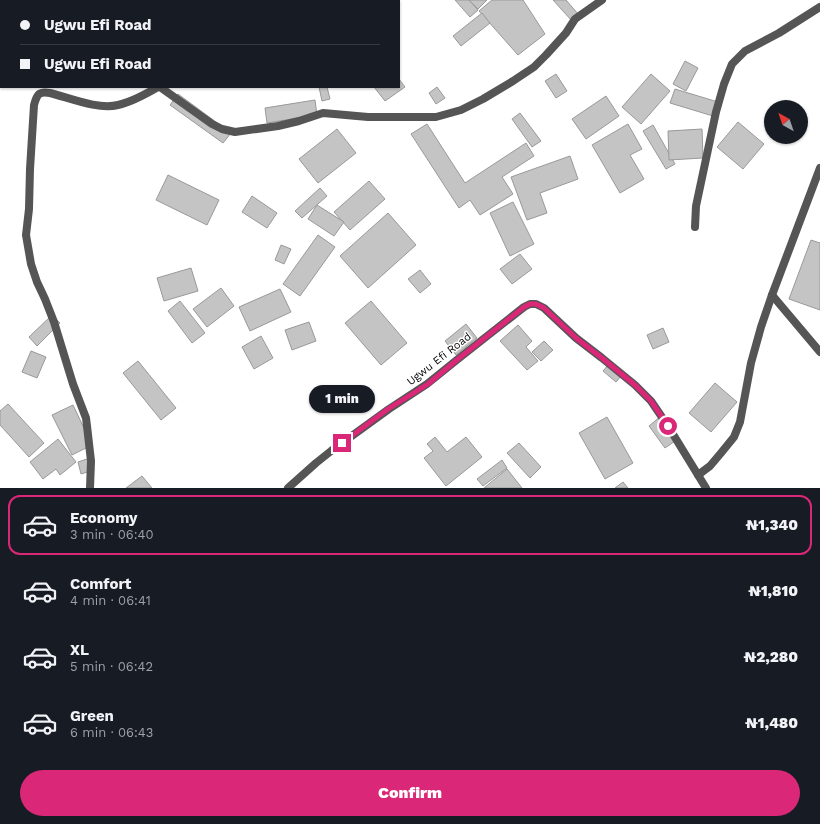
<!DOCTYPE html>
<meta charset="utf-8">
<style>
body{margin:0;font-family:"Work Sans",sans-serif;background:#242831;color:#f1f3f6;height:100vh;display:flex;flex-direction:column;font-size:15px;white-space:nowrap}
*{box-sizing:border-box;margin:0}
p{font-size:13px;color:#9ea1a6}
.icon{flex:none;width:22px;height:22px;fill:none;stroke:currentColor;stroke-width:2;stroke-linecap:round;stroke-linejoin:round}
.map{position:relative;height:488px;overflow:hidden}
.sheet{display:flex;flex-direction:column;background:#171b24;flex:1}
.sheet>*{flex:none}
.banner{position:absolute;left:0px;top:0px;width:400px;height:88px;box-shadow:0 1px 3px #0004;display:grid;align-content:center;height:88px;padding:0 20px;background:#171b24}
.needle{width:26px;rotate:320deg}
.fabs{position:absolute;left:764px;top:100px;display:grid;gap:8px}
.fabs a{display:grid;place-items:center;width:44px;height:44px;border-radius:50%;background:#171b24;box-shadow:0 1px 3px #0004;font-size:20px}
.end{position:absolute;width:18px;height:18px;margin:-9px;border:5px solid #db2777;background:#fff;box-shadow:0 0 0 2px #fff}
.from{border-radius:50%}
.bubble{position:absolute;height:28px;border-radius:14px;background:#171b24;box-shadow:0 1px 3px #0004;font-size:13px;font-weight:800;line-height:28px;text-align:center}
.banner b{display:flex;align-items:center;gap:14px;height:38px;font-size:15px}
.banner b+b{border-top:1px solid #363941}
.banner i{width:10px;height:10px;background:#f1f3f6}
ul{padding:7px 0 0;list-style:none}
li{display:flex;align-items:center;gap:12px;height:60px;margin:0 8px 6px;padding:0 12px;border:2px solid transparent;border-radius:12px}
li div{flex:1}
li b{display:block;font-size:15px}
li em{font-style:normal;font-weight:800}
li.selected{border-color:#db2777}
li>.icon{width:36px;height:36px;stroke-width:1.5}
.button{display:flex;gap:8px;margin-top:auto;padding:8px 20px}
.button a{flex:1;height:46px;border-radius:24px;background:#db2777;color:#fff;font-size:16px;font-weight:800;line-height:46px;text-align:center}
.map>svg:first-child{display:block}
.building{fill:#c4c4c4;stroke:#999}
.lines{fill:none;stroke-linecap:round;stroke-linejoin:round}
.street{stroke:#555;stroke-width:8}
.route{stroke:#db2777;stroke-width:5}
.labels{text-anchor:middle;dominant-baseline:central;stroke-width:3;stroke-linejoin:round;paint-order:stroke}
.street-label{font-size:11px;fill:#000;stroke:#fff}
</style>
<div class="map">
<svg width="820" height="488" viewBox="0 0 820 488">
<rect width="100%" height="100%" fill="#fff"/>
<g class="building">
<path d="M 455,0 L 469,0 L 478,10 L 470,17 Z"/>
<path d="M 469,0 L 487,0 L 478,9 Z"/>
<path d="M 492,0 L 523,0 L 545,34 L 518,55 L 479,11 Z"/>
<path d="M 553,0 L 566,0 L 579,15 L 572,21 Z"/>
<path d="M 482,13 L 490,23 L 461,46 L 453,36 Z"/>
<path d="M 685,61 L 698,68 L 686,91 L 673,84 Z"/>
<path d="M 556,74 L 567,91 L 556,98 L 545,81 Z"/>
<path d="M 651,74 L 670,91 L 641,124 L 622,107 Z"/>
<path d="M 399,79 L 405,87 L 385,101 L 374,87 L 399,87 Z"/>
<path d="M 319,87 L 327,87 L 330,99 L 322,101 Z"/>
<path d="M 437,87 L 445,98 L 436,104 L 429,93 Z"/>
<path d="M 675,89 L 718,102 L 713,116 L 670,103 Z"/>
<path d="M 178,94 L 231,133 L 223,143 L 170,105 Z"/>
<path d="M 606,96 L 619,116 L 586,139 L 572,119 Z"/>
<path d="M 315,100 L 317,115 L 267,123 L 265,108 Z"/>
<path d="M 520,113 L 541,141 L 532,147 L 512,119 Z"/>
<path d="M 738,122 L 764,144 L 743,169 L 717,147 Z"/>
<path d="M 427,124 L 465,183 L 526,143 L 534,156 L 502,177 L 513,194 L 480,215 L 470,200 L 459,208 L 411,134 Z"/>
<path d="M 628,124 L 642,149 L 630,155 L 644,179 L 620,193 L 592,145 Z"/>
<path d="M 653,125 L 675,164 L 666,169 L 643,131 Z"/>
<path d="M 337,129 L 356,153 L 318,183 L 299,159 Z"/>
<path d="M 702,129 L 703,158 L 669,160 L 668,131 Z"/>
<path d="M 570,156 L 578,179 L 540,193 L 547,213 L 527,220 L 511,177 Z"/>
<path d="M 168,175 L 219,200 L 207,225 L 156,200 Z"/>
<path d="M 369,181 L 385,199 L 350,230 L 334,212 Z"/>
<path d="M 320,188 L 327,196 L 302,218 L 295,211 Z"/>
<path d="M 252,196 L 277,213 L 267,228 L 242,212 Z"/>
<path d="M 513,202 L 534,244 L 510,256 L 490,213 Z"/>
<path d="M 317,205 L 344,222 L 334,236 L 308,219 Z"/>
<path d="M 388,213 L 416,245 L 368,288 L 340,256 Z"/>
<path d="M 318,235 L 335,247 L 300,296 L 283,284 Z"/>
<path d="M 811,240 L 820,243 L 820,310 L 789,299 Z"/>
<path d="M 281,245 L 291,249 L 284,264 L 275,260 Z"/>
<path d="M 520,254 L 532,269 L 512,284 L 500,269 Z"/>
<path d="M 191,268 L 198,291 L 164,301 L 157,278 Z"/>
<path d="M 420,270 L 431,284 L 420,293 L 408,279 Z"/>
<path d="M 221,288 L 234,306 L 207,327 L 193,309 Z"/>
<path d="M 280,289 L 291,312 L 250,331 L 239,307 Z"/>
<path d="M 180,301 L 205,333 L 192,343 L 168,311 Z"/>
<path d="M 371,301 L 407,343 L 381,365 L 345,323 Z"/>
<path d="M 52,315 L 60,323 L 37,346 L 29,337 Z"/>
<path d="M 309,322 L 316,341 L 292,350 L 285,330 Z"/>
<path d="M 466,324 L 477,338 L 456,355 L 445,341 Z"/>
<path d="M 518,325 L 532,341 L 526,347 L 538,361 L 527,370 L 500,341 Z"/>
<path d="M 663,328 L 669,342 L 653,349 L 647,335 Z"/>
<path d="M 261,336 L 273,358 L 254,369 L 242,347 Z"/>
<path d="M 544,341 L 553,350 L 541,361 L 532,352 Z"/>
<path d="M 31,351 L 46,357 L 37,378 L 22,372 Z"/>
<path d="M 138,361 L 176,408 L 161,420 L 123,373 Z"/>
<path d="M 608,365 L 621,376 L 616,382 L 603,371 Z"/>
<path d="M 715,383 L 737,402 L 711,432 L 689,413 Z"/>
<path d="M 8,404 L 44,443 L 29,457 L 0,425 L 0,411 Z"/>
<path d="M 73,405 L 92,445 L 72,455 L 52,415 Z"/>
<path d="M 661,416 L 678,439 L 665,448 L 649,426 Z"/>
<path d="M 607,417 L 633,463 L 605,479 L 579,433 Z"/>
<path d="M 435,437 L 447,452 L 466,437 L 482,457 L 446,486 L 424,458 L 433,451 L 427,444 Z"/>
<path d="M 58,439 L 76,462 L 60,475 L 56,469 L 43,479 L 30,462 Z"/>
<path d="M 519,443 L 541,467 L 530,478 L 507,453 Z"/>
<path d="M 90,458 L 94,470 L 81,474 L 78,462 Z"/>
<path d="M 502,460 L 507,468 L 483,486 L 477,479 Z"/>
<path d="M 507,469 L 522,488 L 484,488 Z"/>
<path d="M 142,476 L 152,488 L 126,488 Z"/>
<path d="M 623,482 L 628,488 L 615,488 Z"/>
</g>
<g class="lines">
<g class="street">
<path d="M 200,1 L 200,0"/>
<path d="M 160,87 L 212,124 L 222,129 L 235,132 L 278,126 L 299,121 L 323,113 L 368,117 L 436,117 L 461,110 L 483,99 L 513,81 L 534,67 L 546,55 L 566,33 L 575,19 L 602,0"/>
<path d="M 695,227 L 696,206 L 716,112 L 724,84 L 732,64 L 745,51 L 779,33 L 820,7"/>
<path d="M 772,295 L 820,352"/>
<path d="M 698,475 L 710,466 L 721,453 L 734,437 L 740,422 L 751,363 L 761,327 L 772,295 L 820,168"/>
<path d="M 90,488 L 91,461 L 87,426 L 86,418 L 73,384 L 54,322 L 45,299 L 37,282 L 31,264 L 26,235 L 29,209 L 30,169 L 34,105 C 37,94 39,91 50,93 C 70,98 98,110 118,105 C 132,102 146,94 158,87"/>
<path d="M 288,488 L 316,463 L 331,451 L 389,409 L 427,384 L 458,359 L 524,307 L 530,304 L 536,304 L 544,308 L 576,338 L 602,358 L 635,385 L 651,401 L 668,426 L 706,488"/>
</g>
</g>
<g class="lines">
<path class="route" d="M 342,443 L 388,409 L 428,384 L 458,359 L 524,307 L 530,304 L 536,304 L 544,308 L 576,338 L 602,358 L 635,385 L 651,401 L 668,426"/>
</g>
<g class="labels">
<g class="street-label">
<text transform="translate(439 359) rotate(-38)">Ugwu Efi Road</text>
</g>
</g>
</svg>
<div class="fabs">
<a><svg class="needle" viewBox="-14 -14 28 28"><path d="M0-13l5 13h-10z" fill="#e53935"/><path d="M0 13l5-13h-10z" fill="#9ea1a6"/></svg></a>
</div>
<i class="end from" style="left:668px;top:426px"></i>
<i class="end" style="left:342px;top:443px"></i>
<div class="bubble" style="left:309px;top:385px;width:66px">1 min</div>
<div class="banner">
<b><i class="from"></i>Ugwu Efi Road</b>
<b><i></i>Ugwu Efi Road</b>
</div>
</div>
<section class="sheet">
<ul>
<li class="selected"><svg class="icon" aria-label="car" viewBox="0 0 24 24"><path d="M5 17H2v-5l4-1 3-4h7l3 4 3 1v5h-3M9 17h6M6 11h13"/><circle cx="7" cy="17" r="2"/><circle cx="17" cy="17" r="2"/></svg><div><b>Economy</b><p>3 min · 06:40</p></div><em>₦1,340</em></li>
<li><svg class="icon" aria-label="car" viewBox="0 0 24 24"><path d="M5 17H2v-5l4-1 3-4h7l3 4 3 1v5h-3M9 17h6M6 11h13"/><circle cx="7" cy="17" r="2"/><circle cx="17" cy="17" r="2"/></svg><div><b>Comfort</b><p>4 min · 06:41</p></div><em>₦1,810</em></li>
<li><svg class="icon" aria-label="car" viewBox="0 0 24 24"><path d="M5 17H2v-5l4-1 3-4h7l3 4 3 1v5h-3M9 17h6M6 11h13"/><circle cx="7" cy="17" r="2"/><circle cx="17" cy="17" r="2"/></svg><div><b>XL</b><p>5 min · 06:42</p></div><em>₦2,280</em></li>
<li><svg class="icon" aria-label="car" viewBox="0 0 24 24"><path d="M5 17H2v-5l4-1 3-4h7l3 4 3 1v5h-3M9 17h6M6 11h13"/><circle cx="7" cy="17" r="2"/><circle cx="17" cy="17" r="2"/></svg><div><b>Green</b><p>6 min · 06:43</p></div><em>₦1,480</em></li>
</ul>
<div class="button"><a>Confirm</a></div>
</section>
